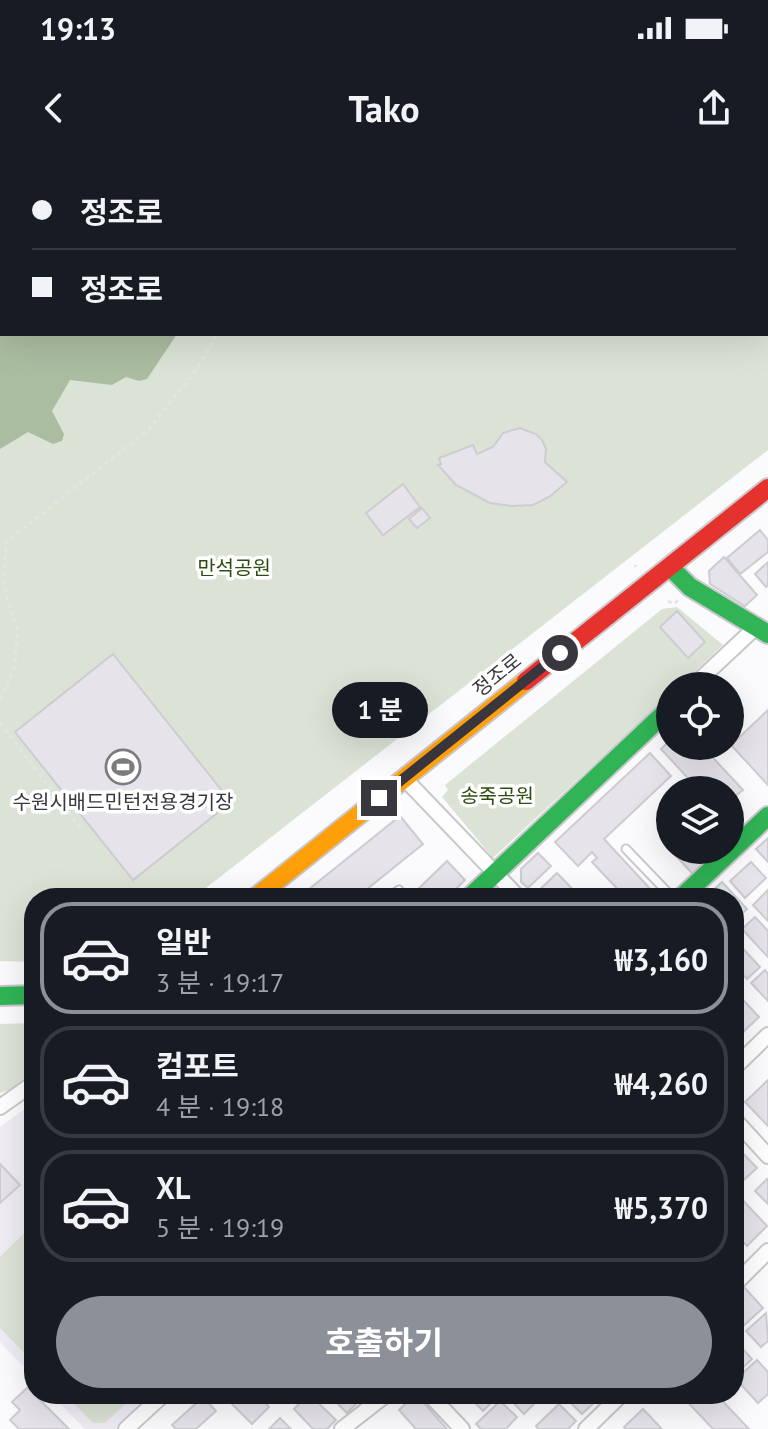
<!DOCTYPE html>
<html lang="ko">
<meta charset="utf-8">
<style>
body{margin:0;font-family:"PT Sans","Noto Sans KR",sans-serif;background:#20242c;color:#f1f3f6;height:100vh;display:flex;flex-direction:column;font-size:30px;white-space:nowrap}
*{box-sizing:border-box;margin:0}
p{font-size:26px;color:#9ea1a6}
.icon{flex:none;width:44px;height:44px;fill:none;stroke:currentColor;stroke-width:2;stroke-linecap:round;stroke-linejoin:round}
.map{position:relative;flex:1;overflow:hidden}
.sheet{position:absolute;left:24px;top:728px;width:720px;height:516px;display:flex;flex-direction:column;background:#171b24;border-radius:32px;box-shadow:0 8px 32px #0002}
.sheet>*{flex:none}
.guide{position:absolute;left:0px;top:0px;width:768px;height:176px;box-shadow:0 8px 32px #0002;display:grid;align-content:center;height:176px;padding:0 32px;background:#171b24}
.controls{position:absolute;left:656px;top:512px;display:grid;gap:16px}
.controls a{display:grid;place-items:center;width:88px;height:88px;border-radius:50%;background:#171b24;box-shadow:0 8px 32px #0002;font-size:40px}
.end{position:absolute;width:36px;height:36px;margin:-18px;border:10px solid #3a363e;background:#fff;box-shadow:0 0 0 4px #fff}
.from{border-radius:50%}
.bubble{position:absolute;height:56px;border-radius:28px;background:#171b24;box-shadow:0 8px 32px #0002;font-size:26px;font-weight:700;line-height:56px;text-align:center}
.guide b{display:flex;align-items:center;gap:28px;height:76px;font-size:30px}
.guide b+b{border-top:2px solid #363941}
.guide i{width:20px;height:20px;background:#f1f3f6}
ul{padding:14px 0 0;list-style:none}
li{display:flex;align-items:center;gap:24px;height:112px;margin:0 16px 12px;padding:0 16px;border:4px solid #363941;border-radius:32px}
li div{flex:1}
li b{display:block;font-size:30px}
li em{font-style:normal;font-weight:700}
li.current{border-color:#8c9099}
li>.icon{width:72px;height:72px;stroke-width:1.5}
.cta{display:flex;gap:16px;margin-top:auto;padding:16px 32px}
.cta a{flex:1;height:92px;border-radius:48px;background:#8c9099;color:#fff;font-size:32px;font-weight:700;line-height:92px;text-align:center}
.status{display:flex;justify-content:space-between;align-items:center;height:56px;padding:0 40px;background:#171b24;direction:ltr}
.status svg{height:22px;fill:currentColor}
header{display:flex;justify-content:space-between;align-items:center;height:104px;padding:0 32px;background:#171b24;font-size:36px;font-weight:700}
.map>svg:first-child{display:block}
.built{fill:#f0ecf4}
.green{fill:#dbe3d6;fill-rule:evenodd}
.water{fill:#abbda1}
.building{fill:#e7e3eb;stroke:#ceccd1;stroke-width:2}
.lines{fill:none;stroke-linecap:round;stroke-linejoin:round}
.lane-casing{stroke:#c9c7cc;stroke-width:11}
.street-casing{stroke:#c9c7cc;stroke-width:18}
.fast-casing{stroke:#c9c7cc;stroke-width:22}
.slow-casing{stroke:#c9c7cc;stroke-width:22}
.jam-casing{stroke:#c9c7cc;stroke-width:22}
.path{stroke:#e5e4e5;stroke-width:3;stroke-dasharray:4 4;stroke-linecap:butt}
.lane{stroke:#fefeff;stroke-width:7}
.street{stroke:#fefeff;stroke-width:14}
.fast{stroke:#30b455;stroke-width:18}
.slow{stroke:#ff9f0a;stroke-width:18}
.jam{stroke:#e5322d;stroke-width:18}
.route{stroke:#3a363e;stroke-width:10}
.labels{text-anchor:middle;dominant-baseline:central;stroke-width:7;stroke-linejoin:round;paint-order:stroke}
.park-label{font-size:20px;fill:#2c4d10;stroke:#fff}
.street-label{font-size:20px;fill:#3a363e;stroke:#fff}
.poi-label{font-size:20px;fill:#3a363e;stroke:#fff}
</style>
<div class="status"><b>19:13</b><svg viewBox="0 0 49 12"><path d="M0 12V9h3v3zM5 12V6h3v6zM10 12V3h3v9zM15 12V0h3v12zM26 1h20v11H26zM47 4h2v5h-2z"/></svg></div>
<header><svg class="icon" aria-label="back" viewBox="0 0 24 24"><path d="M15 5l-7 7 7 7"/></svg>Tako<svg class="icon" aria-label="share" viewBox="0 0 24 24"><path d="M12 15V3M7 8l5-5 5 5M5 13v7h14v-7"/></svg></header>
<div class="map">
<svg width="768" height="1269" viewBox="0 0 768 1269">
<rect width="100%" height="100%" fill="#fbfafc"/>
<g class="built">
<path d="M 34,942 L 34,1217 L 0,1182 L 0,967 Z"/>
<path d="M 51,1234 L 156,1234 L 119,1269 L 85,1269 Z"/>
</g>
<g class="green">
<path d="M 0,0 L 768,0 L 768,290 L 193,738 L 34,738 L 34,802 L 0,801 ZM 2,2 L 766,2 L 766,174 L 2,174 Z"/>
<path d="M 677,447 L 723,485 L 679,526 L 670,526 L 670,534 L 493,698 L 442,637 L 448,630 L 445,625 L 662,449 Z"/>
<path d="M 34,863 L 34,913 L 15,928 L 0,933 L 0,864 Z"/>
<path d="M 34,1063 L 34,1203 L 0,1168 L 0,1097 Z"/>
<path d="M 65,1234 L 136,1234 L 105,1263 L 93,1263 Z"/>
</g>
<path class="water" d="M 0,0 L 274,2 L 2,2 L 2,174 L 177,174 L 147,219 L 139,221 L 126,217 L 112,225 L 70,220 L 52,251 L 64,274 L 62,281 L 53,284 L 28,272 L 0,289 Z"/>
<g class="building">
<path d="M 520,268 L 536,274 L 542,280 L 546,289 L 545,302 L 567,322 L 549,337 L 533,345 L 512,346 L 490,343 L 456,325 L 438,305 L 441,304 L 439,298 L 473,285 L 477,294 L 493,287 L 503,273 Z"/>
<path d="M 403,324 L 420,347 L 383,375 L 366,353 Z"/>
<path d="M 422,348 L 430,358 L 417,368 L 409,359 Z"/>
<path d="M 760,370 L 768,380 L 768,392 L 740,414 L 727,398 Z"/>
<path d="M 724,397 L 757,435 L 745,446 L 710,424 L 709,411 Z"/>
<path d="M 768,402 L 768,425 L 766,427 L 755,414 Z"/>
<path d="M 677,451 L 705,482 L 688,498 L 660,467 Z"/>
<path d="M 113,494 L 231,642 L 133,720 L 15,572 Z"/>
<path d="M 768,550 L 768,625 L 731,585 Z"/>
<path d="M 670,580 L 670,586 L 702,586 L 743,630 L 733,638 L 737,642 L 730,648 L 730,630 L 699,630 L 661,589 Z"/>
<path d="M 650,593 L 671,616 L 604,679 L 654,733 L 649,738 L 626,738 L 592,702 L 597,698 L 592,692 L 578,706 L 555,682 Z"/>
<path d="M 400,656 L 423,684 L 356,738 L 298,738 Z"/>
<path d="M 768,678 L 768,702 L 756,689 Z"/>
<path d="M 674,690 L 693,690 L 705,702 L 693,714 L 672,692 Z"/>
<path d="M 538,693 L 551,706 L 528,728 L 521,722 L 521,709 Z"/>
<path d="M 447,701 L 465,720 L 447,738 L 409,738 Z"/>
<path d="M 751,702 L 766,718 L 745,738 L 730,721 Z"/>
<path d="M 557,713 L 581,738 L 537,738 L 534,735 Z"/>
<path d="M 722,722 L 747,749 L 734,761 L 734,738 L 711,738 L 708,735 Z"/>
<path d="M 768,730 L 768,761 L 753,745 Z"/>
<path d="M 755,757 L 768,771 L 768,797 L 742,769 Z"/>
<path d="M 734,779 L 760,807 L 747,819 L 734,805 Z"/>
<path d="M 765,810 L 768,814 L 768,841 L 751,823 Z"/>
<path d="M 734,830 L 759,857 L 741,874 L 734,866 Z"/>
<path d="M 768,920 L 768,966 L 745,942 Z"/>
<path d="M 734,984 L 757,1008 L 738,1025 L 734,1021 Z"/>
<path d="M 0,1004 L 20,1025 L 0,1043 Z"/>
<path d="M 767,1019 L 768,1020 L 768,1044 L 755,1031 Z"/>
<path d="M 734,1031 L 767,1066 L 747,1086 L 734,1072 Z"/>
<path d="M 743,1126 L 763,1148 L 742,1167 L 734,1159 L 734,1135 Z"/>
<path d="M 766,1153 L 768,1181 L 761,1187 L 746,1171 Z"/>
<path d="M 739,1185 L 752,1199 L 734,1216 L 734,1190 Z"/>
<path d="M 757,1200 L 768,1212 L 768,1234 L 758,1243 L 736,1219 Z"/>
<path d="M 28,1227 L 34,1234 L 69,1269 L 19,1269 L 10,1260 L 20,1250 L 12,1242 Z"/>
<path d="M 222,1234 L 257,1234 L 269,1247 L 252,1264 Z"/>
<path d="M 309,1234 L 336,1260 L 327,1269 L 313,1269 L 294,1249 Z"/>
<path d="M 328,1234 L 360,1234 L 363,1237 L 347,1253 Z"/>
<path d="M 467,1234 L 500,1234 L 483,1251 Z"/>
<path d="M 511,1234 L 544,1234 L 524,1254 L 508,1237 Z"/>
<path d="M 562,1234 L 599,1234 L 601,1236 L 582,1254 Z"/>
<path d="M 680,1234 L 716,1234 L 749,1269 L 713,1269 Z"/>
<path d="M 203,1237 L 216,1251 L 196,1269 L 176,1269 L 172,1265 Z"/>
<path d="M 409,1240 L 423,1242 L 447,1269 L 416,1269 L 399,1250 Z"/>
<path d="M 500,1241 L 517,1257 L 506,1269 L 481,1269 L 476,1264 Z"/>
<path d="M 559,1244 L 576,1261 L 568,1269 L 538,1269 L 536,1266 Z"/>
<path d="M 643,1249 L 662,1269 L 626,1269 L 624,1267 Z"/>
<path d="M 280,1258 L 291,1269 L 269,1269 Z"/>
</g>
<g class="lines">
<g class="lane-casing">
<g id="lane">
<path d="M 626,689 L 673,738"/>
<path d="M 388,738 L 399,730"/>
</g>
</g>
<g class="street-casing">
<g id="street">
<path d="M 693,526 L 756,467"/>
<path d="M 404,618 L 519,738"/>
<path d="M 734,908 L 768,875"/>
<path d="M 0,947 L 34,923"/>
<path d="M 734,959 L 768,996"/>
<path d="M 734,1125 L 768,1091"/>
<path d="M 429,1234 L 462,1269"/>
<path d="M 126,1269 L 164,1234"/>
<path d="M 342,1269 L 387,1234"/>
<path d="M 586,1269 L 622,1234"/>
</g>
</g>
<g class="fast-casing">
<g id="fast">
<path d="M 670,407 L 690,427 L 768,474"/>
<path d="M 469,738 L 670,548"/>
<path d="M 681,738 L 768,656"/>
<path d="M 0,836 L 34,835"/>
</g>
</g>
<g class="slow-casing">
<path id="slow" d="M 255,738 L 526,521"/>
</g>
<g class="jam-casing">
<path id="jam" d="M 526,521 L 768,328"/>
</g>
<g class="path">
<path d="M 277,0 L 279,2"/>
<path d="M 321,2 L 323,0"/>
<path d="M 643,2 L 645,0"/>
<path d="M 635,405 L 636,407"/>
<path d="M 668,441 L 674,444 L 678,440"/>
<path d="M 0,539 L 15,507 L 17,470 L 4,427 L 6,382 L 147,271 L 197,209 L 217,174"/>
<path d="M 0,563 L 82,669"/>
</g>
<use href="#lane" class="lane"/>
<use href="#street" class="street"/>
<use href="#fast" class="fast"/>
<use href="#slow" class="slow"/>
<use href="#jam" class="jam"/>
</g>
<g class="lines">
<path class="route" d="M 379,638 L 560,493"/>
</g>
<defs>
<g id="stadium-ring" transform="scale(1.8)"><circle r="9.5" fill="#fff" stroke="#7e7b80" stroke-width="1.5"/><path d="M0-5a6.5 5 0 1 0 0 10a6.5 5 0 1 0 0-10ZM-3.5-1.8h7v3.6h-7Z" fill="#7e7b80"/></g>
</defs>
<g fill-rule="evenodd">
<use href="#stadium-ring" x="123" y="607"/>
</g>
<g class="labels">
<g class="park-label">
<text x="234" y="408">만석공원</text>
<text x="497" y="636">송죽공원</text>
</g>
<g class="street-label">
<text transform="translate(497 515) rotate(-39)">정조로</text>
</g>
<g class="poi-label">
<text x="123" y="642">수원시배드민턴전용경기장</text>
</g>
</g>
</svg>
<div class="controls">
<a><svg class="icon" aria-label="locate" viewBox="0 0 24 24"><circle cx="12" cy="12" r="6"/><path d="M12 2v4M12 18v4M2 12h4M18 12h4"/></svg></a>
<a><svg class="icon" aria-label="layers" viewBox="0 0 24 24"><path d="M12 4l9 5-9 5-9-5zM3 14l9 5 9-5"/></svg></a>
</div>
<i class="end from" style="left:560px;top:493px"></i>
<i class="end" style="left:379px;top:638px"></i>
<div class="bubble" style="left:332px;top:522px;width:96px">1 분</div>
<div class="guide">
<b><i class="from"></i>정조로</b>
<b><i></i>정조로</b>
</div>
<section class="sheet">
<ul>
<li class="current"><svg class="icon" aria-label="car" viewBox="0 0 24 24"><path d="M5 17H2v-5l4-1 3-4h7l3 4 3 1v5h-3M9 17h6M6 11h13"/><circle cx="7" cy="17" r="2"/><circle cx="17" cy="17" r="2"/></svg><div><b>일반</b><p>3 분 · 19:17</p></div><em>₩3,160</em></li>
<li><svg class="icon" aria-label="car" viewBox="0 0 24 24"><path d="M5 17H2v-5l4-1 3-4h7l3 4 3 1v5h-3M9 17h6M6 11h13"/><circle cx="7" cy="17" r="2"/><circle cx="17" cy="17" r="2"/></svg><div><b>컴포트</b><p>4 분 · 19:18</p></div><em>₩4,260</em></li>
<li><svg class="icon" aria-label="car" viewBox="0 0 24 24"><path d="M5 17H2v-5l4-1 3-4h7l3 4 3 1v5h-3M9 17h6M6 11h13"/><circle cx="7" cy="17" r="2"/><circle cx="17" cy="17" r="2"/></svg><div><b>XL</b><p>5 분 · 19:19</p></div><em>₩5,370</em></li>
</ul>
<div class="cta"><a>호출하기</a></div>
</section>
</div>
